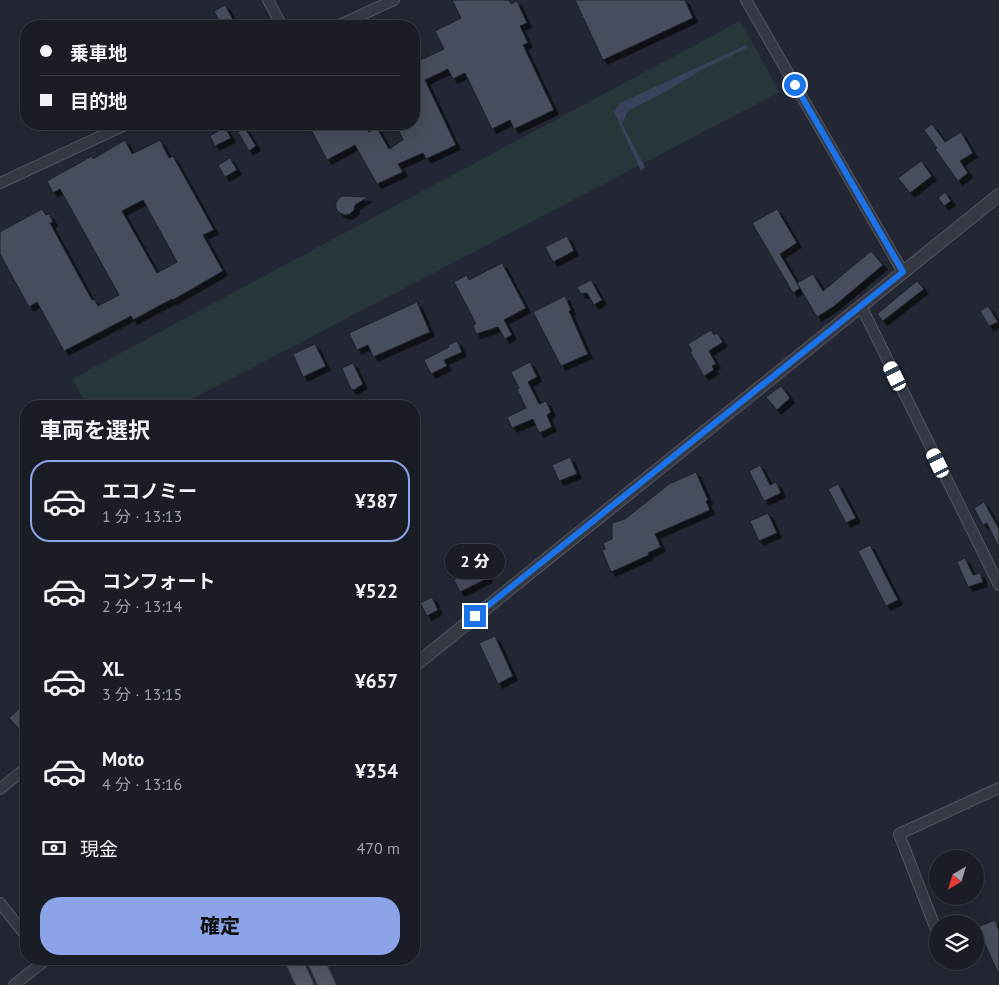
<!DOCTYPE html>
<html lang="ja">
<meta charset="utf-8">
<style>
body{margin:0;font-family:"PT Sans","Noto Sans JP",sans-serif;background:#23262e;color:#f1f3f6;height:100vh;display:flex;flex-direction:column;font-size:19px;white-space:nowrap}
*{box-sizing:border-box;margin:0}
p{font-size:16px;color:#9fa2a7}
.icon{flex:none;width:28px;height:28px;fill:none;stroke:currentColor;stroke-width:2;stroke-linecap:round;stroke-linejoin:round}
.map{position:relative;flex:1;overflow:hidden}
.sheet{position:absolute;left:20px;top:400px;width:400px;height:565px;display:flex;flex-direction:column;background:#1a1d26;border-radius:20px;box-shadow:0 5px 20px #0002,0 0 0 1px #383b43}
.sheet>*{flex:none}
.hud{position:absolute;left:20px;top:20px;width:400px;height:110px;border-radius:20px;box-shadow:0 5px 20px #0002,0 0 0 1px #383b43;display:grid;align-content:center;height:110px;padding:0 20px;background:#1a1d26}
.needle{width:32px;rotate:218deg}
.tools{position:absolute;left:929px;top:850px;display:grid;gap:10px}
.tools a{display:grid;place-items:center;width:55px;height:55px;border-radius:50%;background:#1a1d26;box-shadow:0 5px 20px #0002,0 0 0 1px #383b43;font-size:25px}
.end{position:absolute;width:22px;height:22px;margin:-11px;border:6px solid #1a73e8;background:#fff;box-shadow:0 0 0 2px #fff}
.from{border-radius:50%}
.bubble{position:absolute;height:35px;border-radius:18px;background:#1a1d26;box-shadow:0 5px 20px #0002,0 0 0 1px #383b43;font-size:16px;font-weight:800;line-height:35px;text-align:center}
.car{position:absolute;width:15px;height:30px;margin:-15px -8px;border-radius:6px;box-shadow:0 0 4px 1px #0007;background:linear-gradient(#fff 24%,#345 0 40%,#fff 0 76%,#345 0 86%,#fff 0)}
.hud b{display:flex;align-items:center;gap:18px;height:48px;font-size:19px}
.hud b+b{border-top:1px solid #383b43}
.hud i{width:12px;height:12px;background:#f1f3f6}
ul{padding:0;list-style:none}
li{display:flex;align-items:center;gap:15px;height:82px;margin:0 10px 8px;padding:0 10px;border:2px solid transparent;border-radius:20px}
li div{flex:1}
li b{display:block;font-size:19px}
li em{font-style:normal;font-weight:800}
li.selected{border-color:#8ca3e8}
li>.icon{width:45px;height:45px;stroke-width:1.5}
h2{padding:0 20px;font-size:22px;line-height:60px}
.pay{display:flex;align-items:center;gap:12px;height:55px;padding:0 20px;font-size:19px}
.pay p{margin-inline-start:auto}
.primary-button{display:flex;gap:10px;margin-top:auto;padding:10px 20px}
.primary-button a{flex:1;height:58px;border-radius:20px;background:#8ca3e8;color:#111;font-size:20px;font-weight:800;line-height:58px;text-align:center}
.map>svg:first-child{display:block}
.green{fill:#273638}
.water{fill:#39425a}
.building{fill:#474d5b;stroke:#1c202a;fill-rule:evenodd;filter:url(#shadow)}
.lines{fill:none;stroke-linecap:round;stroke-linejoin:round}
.minor-casing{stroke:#525661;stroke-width:12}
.tertiary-casing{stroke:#525661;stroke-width:14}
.primary-casing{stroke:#3e424d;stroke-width:18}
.minor{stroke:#353944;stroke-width:10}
.tertiary{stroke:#353944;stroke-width:12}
.primary{stroke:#535764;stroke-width:16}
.route{stroke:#1a73e8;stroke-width:6}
</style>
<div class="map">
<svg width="999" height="985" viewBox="0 0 999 985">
<defs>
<filter id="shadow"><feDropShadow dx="4.5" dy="4.5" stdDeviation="0" flood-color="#0009"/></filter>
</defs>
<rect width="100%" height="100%" fill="#222733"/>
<path class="green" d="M 740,21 L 780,92 L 179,406 L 87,406 L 72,379 Z"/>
<path class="water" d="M 746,45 L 747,48 L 698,72 L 672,88 L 628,111 L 622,124 L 645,167 L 641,171 L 614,112 L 620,103 Z"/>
<g class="building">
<path d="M 452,0 L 509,0 L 511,4 L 517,1 L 527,23 L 520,26 L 528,43 L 523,45 L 554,110 L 514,129 L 510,120 L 492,129 L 465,73 L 453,79 L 448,69 L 425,80 L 456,145 L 426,159 L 423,153 L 398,164 L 403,172 L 377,184 L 355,145 L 327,160 L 308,124 L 365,124 L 369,132 L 377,128 L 389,149 L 403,140 L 396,124 L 414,124 L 414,63 L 444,49 L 435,31 L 461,18 Z"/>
<path d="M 575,0 L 685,0 L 693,18 L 603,60 Z"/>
<path d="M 225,5 L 230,14 L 237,26 L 222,26 L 214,11 Z"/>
<path d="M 932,124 L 945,142 L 961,132 L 973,153 L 960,161 L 968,173 L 958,181 L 935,149 L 937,148 L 924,130 Z"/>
<path d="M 225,127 L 231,138 L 215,146 L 210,136 Z"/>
<path d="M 245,128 L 256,146 L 249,151 L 238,132 Z"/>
<path d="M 125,140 L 132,154 L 160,140 L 169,158 L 173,156 L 214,230 L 203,235 L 223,271 L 173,300 L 172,299 L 133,320 L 131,316 L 64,351 L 37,302 L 29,307 L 0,254 L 0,232 L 42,209 L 46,215 L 49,214 L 53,222 L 50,223 L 92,300 L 94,299 L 98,306 L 119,295 L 60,189 L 53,193 L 47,181 L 92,156 L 93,159 ZM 143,200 L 177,262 L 157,273 L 122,211 Z"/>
<path d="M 230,158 L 237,170 L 225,177 L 218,165 Z"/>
<path d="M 921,161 L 932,176 L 910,193 L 898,178 Z"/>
<path d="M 945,192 L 951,201 L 944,206 L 938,198 Z"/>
<path d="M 343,196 L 368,197 L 355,205 L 354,210 L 350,214 L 345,215 L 340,213 L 336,209 L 336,203 L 339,198 Z"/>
<path d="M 777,209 L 797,243 L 780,254 L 800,288 L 793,293 L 752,223 Z"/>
<path d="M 567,236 L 574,251 L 553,262 L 545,247 Z"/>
<path d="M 871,251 L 883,265 L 833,307 L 817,317 L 797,283 L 813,274 L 823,291 Z"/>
<path d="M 502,263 L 526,308 L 504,320 L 512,335 L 505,339 L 498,327 L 476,334 L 473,325 L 476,324 L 471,314 L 454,282 L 467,275 L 469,280 Z"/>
<path d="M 591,280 L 602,300 L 594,305 L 587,293 L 581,294 L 577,287 Z"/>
<path d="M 917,281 L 924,289 L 883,321 L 877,314 Z"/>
<path d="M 565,296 L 571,310 L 569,311 L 588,354 L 561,366 L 533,312 Z"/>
<path d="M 417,302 L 430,332 L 373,357 L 368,345 L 357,350 L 349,333 Z"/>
<path d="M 988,306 L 998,322 L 989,326 L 980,311 Z"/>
<path d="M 711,330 L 714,335 L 717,333 L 723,342 L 709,351 L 716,364 L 712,366 L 714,370 L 704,376 L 690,352 L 692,351 L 688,344 Z"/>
<path d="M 457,341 L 462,352 L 444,360 L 447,366 L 431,374 L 424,360 L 449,347 L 448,345 Z"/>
<path d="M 315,344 L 326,366 L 303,377 L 293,354 Z"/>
<path d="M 530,362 L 537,377 L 528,382 L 539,404 L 546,401 L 551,412 L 547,415 L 552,427 L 539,433 L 533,419 L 512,428 L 507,417 L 526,408 L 517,389 L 519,388 L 511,372 Z"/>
<path d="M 353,363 L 363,384 L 354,390 L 351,389 L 342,368 Z"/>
<path d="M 781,386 L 790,398 L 777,410 L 766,397 Z"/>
<path d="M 570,457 L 577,474 L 559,481 L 552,465 Z"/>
<path d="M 760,465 L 770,485 L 776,482 L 781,493 L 764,501 L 749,471 Z"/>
<path d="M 696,472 L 708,500 L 706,501 L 710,510 L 655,534 L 661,547 L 648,553 L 649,555 L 640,559 L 611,572 L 602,550 L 605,549 L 603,543 L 612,539 L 612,523 L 625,519 L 669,484 Z"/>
<path d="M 838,484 L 856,518 L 846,523 L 828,489 Z"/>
<path d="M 984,502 L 999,529 L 999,548 L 987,523 L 983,525 L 974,508 Z"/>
<path d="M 768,513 L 777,533 L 759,541 L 750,521 Z"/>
<path d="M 870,545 L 898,600 L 886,606 L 858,551 Z"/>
<path d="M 965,558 L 973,575 L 980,573 L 983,582 L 968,587 L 957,562 Z"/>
<path d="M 481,565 L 488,578 L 460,592 L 454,580 Z"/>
<path d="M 432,597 L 438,610 L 427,616 L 420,603 Z"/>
<path d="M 495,636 L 513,676 L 498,684 L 479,643 Z"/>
<path d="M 22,706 L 26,710 L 26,727 L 21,731 L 9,718 Z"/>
<path d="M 995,920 L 999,931 L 999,975 L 982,937 L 978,939 L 975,933 L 979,929 L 978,927 Z"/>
</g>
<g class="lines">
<g class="minor-casing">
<g id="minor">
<path d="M 268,0 L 282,26"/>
<path d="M 746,0 L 903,272"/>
<path d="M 337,26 L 394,0"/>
<path d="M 0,183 L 127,124"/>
<path d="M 861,306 L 999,585"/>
<path d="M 0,789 L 26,768"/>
<path d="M 0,903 L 26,936"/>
<path d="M 937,932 L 899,834 L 999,788"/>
<path d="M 14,985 L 47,959"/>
</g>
</g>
<g class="tertiary-casing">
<path id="tertiary" d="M 414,666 L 999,195"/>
</g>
<g class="primary-casing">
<g id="primary">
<path d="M 293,959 L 305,985"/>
<path d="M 315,959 L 327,985"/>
</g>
</g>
<use href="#minor" class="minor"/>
<use href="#tertiary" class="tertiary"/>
<use href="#primary" class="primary"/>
</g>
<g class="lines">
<path class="route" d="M 475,616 L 903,272 L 795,85"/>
</g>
</svg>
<div class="tools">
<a><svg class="needle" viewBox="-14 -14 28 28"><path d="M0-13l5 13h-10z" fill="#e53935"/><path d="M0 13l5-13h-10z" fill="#9fa2a7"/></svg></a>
<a><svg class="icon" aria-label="layers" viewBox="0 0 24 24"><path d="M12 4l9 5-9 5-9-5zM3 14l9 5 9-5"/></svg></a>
</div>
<i class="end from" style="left:795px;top:85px"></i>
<i class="end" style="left:475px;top:616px"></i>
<div class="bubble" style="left:445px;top:544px;width:60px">2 分</div>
<i class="car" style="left:895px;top:376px;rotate:334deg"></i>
<i class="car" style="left:938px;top:463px;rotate:334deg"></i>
<div class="hud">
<b><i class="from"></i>乗車地</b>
<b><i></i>目的地</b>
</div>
<section class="sheet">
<h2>車両を選択</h2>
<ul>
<li class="selected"><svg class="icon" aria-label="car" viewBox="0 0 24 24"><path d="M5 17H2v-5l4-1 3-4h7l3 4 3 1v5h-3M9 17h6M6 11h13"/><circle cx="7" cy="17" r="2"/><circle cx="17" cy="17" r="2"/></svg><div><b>エコノミー</b><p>1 分 · 13:13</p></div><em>¥387</em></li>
<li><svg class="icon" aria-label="car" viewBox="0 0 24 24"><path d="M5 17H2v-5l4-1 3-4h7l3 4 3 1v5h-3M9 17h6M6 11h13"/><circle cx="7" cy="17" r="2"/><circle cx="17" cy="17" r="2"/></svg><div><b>コンフォート</b><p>2 分 · 13:14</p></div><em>¥522</em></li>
<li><svg class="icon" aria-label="car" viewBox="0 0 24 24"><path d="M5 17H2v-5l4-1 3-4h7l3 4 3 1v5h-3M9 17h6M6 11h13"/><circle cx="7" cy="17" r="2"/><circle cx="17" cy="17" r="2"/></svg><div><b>XL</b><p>3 分 · 13:15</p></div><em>¥657</em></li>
<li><svg class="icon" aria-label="car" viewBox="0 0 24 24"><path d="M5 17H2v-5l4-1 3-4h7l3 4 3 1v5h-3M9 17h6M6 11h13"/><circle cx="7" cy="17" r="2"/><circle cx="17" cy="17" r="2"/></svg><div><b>Moto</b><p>4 分 · 13:16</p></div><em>¥354</em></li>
</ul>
<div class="pay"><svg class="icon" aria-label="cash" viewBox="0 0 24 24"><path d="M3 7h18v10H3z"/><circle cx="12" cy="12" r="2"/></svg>現金<p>470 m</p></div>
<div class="primary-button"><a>確定</a></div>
</section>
</div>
